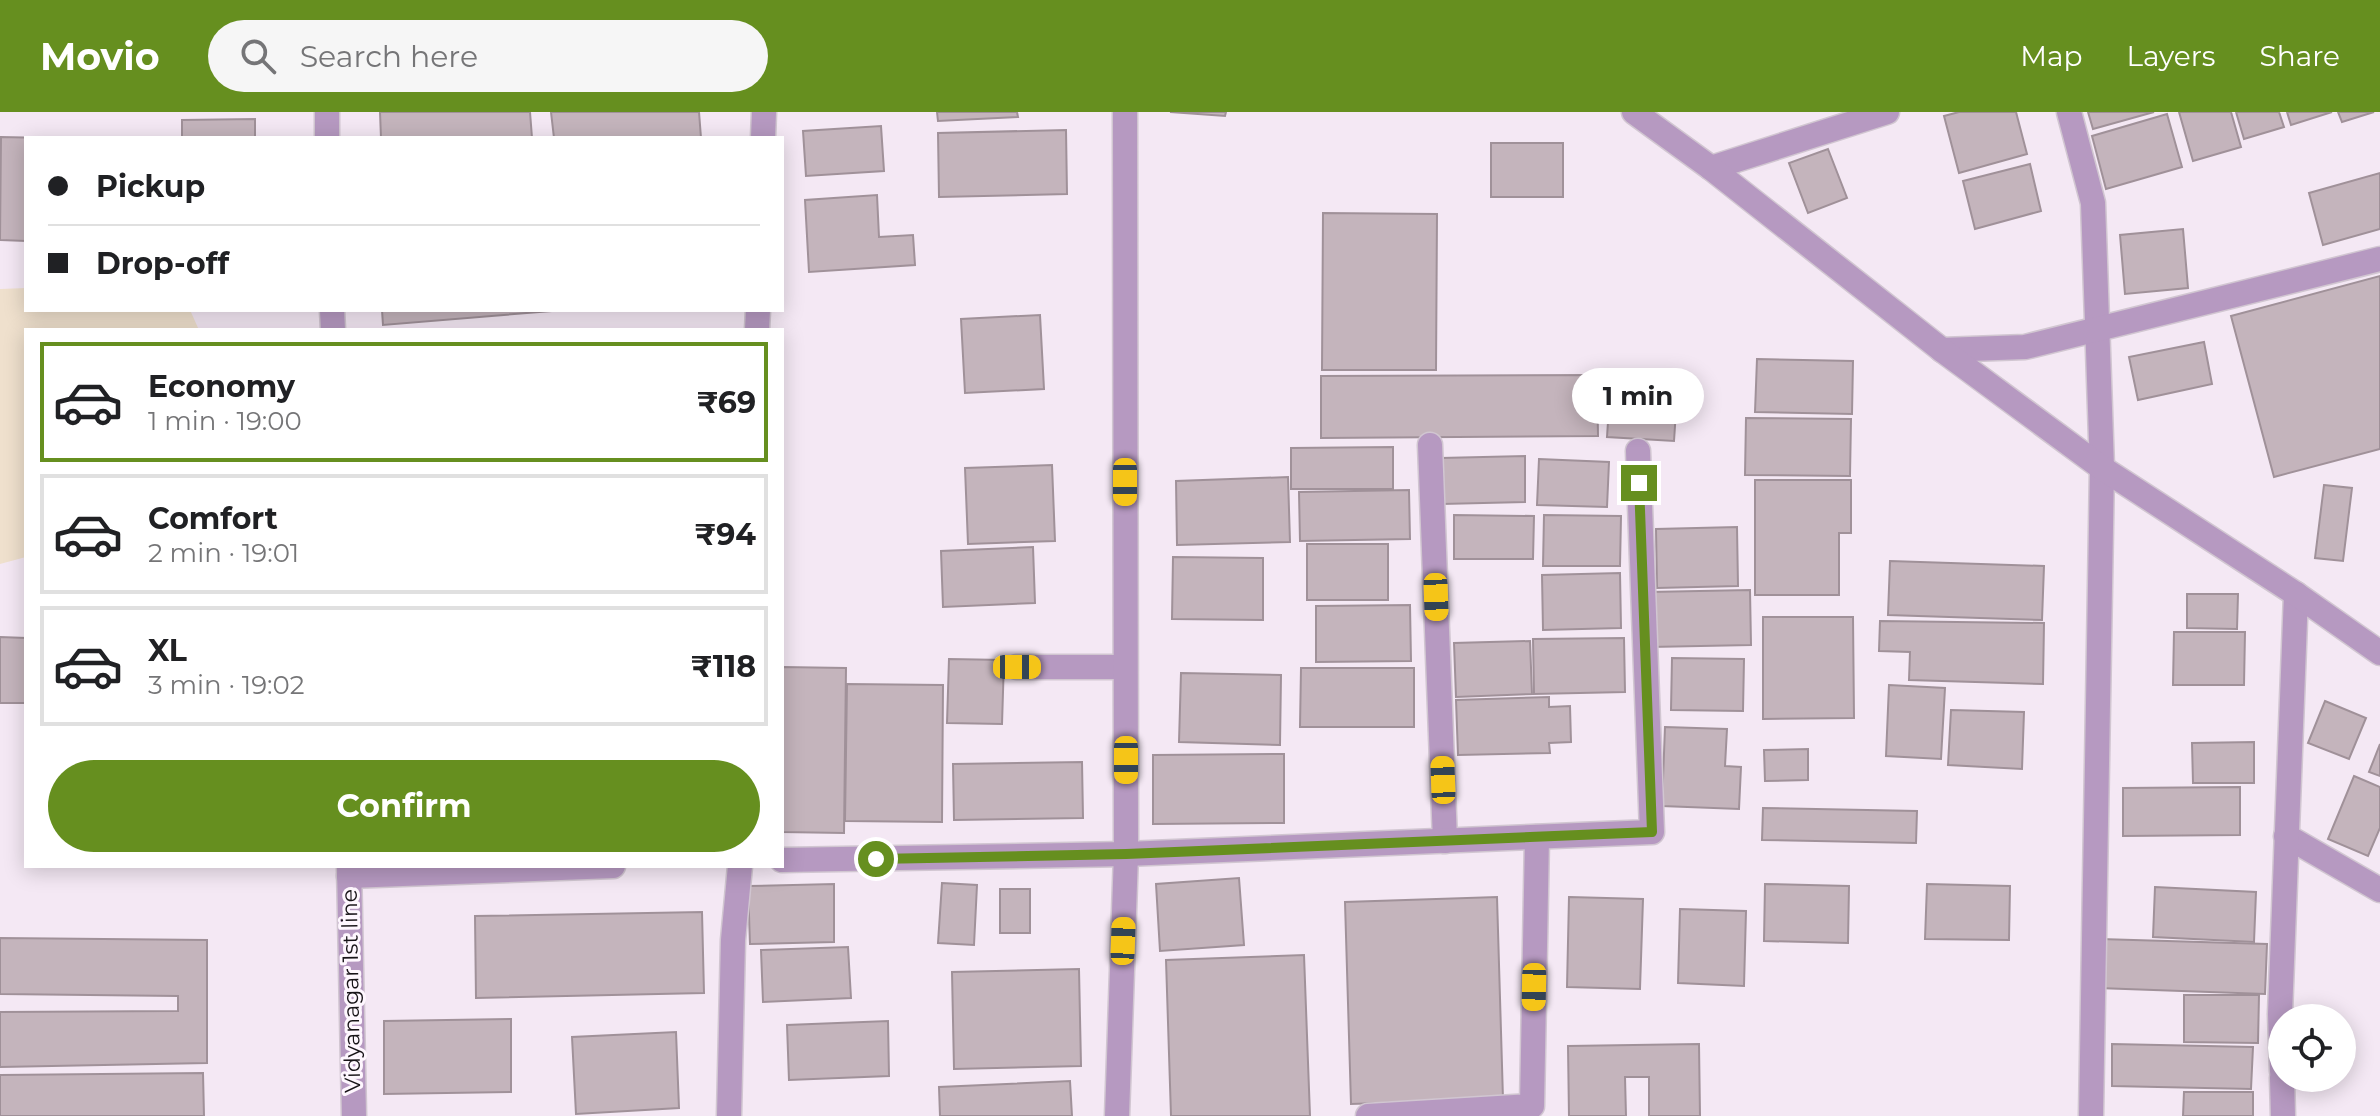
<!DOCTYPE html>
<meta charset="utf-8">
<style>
body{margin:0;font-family:Montserrat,sans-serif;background:#f6f6f6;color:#202124;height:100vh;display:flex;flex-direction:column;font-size:30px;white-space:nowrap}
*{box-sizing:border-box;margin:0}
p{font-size:26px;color:#757577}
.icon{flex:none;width:44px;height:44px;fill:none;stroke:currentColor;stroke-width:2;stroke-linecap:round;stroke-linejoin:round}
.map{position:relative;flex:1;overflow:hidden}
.side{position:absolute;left:24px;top:216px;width:760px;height:540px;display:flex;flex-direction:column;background:#fff;border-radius:0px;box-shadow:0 4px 20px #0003}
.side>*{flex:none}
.hud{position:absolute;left:24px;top:24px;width:760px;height:176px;border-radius:0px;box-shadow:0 4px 20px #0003;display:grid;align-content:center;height:176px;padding:0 24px;background:#fff}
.fabs{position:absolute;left:2268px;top:892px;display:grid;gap:16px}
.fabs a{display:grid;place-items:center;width:88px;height:88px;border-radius:50%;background:#fff;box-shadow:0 4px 20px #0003;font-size:40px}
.end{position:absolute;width:36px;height:36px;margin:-18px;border:10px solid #668f1f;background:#fff;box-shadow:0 0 0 4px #fff}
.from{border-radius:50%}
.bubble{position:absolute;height:56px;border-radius:28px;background:#fff;box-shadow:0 4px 20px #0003;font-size:26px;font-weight:700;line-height:56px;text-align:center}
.car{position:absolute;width:24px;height:48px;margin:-24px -12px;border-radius:10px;box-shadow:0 0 6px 2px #0007;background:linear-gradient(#f5c518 24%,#345 0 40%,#f5c518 0 76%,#345 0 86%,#f5c518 0)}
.hud b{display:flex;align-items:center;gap:28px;height:76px;font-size:30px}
.hud b+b{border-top:2px solid #e0e0e0}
.hud i{width:20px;height:20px;background:#202124}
ul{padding:14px 0 0;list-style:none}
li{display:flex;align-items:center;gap:24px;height:120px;margin:0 16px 12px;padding:0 8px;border:4px solid #e0e0e0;border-radius:0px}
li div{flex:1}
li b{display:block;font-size:30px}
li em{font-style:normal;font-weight:700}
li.on{border-color:#668f1f}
li>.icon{width:72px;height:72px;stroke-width:1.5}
.button{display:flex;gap:16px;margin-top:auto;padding:16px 24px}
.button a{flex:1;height:92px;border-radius:48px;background:#668f1f;color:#fff;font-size:32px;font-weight:700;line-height:92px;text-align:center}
header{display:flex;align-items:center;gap:48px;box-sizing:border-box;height:112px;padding:0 40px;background:#668f1f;color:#fff}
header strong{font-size:38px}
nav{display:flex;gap:44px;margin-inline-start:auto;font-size:28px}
.search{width:560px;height:72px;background:#f6f6f6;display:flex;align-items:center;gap:20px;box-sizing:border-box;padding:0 28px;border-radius:44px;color:#757577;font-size:30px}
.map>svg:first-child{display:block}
.education{fill:#efe0cd}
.building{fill:#c4b4bc;stroke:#a09199;stroke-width:2}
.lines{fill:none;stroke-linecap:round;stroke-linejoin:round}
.minor-casing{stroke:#d1c6d1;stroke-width:27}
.tertiary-casing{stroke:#d1c6d1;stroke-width:27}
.minor{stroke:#b699c1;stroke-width:24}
.tertiary{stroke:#b699c1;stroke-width:24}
.route{stroke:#668f1f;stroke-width:10}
.labels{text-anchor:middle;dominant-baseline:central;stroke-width:6;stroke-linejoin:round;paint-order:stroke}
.street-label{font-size:22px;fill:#171317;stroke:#fef7fe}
</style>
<header>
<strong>Movio</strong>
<div class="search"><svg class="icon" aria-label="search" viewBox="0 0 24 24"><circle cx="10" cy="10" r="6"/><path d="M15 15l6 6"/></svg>Search here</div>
<nav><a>Map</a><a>Layers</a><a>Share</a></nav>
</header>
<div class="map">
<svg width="2380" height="1004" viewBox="0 0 2380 1004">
<rect width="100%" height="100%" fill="#f4e8f4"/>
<path class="education" d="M 26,176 L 26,198 L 190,198 L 199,218 L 26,218 L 26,445 L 0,452 L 0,177 Z"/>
<g class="building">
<path d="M 380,0 L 530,0 L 532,26 L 381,26 Z"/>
<path d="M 551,0 L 699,0 L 701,26 L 554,26 Z"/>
<path d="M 937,0 L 1017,0 L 1018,5 L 938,9 Z"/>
<path d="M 1170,0 L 1226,0 L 1225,4 Z"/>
<path d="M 1959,0 L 2016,0 L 2027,42 L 1959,61 L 1944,4 Z"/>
<path d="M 2088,0 L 2154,0 L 2093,17 Z"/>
<path d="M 2179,0 L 2231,0 L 2241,35 L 2193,49 Z"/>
<path d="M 2236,0 L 2279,0 L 2284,15 L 2244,27 Z"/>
<path d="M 2287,0 L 2332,0 L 2291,13 Z"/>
<path d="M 2338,0 L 2374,0 L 2342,10 Z"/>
<path d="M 2167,2 L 2182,55 L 2106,77 L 2092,24 Z"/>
<path d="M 255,7 L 255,26 L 182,26 L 182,8 Z"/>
<path d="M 881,14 L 884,59 L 806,64 L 803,19 Z"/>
<path d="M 1066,18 L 1067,82 L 939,85 L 938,21 Z"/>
<path d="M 1,25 L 47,26 L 26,26 L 26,129 L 0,128 Z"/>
<rect x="1491" y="31" width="72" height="54"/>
<path d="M 1828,37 L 1847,86 L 1808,101 L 1789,51 Z"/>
<path d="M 2030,52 L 2041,99 L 1975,117 L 1963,69 Z"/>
<path d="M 2380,61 L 2380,117 L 2323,133 L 2309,81 Z"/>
<path d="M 877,83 L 879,125 L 913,123 L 915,153 L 809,160 L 805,88 Z"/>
<path d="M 1323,101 L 1437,102 L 1436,258 L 1322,258 Z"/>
<path d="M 2183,117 L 2188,176 L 2125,182 L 2120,123 Z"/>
<path d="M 2380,164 L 2380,337 L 2274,365 L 2231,204 Z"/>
<path d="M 382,198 L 551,198 L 551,199 L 383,213 Z"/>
<path d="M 1040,203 L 1044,277 L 965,281 L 961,207 Z"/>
<path d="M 2204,230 L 2212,272 L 2138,288 L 2129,245 Z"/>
<path d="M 1757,247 L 1853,249 L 1852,302 L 1755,300 Z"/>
<path d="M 1597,263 L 1598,324 L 1321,326 L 1321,264 Z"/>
<path d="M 1610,280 L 1677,284 L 1674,329 L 1607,325 Z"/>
<path d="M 1746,306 L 1851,307 L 1850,364 L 1745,363 Z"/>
<path d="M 1393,335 L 1393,377 L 1291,377 L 1291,336 Z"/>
<path d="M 1525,344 L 1525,390 L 1442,392 L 1441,346 Z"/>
<path d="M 1539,347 L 1609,350 L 1607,395 L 1537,393 Z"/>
<path d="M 1052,353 L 1055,429 L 968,432 L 965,356 Z"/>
<path d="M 1288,365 L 1290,430 L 1177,433 L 1176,369 Z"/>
<path d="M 1755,368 L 1851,368 L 1851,421 L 1839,421 L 1839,483 L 1755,483 Z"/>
<path d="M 2324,373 L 2352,376 L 2343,449 L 2315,446 Z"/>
<path d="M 1409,378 L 1410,427 L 1300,429 L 1299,380 Z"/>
<path d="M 1454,403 L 1534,404 L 1533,447 L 1454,447 Z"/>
<path d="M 1544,403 L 1621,404 L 1620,454 L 1543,454 Z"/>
<path d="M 1737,415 L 1738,474 L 1657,476 L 1656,417 Z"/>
<rect x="1307" y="432" width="81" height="56"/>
<path d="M 1033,435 L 1035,491 L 943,495 L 941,439 Z"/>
<path d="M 1173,445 L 1263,446 L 1263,508 L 1172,507 Z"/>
<path d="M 1890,449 L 2044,454 L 2042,508 L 1888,503 Z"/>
<path d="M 1620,461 L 1621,516 L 1543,518 L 1542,463 Z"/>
<path d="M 1750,478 L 1751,533 L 1650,535 L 1649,480 Z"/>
<path d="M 2187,482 L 2238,482 L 2237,517 L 2187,516 Z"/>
<path d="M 1410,493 L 1411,549 L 1316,550 L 1316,494 Z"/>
<path d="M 1763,505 L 1853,505 L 1854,606 L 1763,607 Z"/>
<path d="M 1880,509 L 2044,511 L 2043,572 L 1909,568 L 1910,540 L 1879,539 Z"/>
<path d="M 2174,520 L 2245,520 L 2244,573 L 2173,573 Z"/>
<path d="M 0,525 L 26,526 L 26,591 L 0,591 Z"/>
<path d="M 1624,526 L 1625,580 L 1534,582 L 1533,527 Z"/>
<path d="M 1530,529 L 1532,582 L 1456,585 L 1454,531 Z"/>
<path d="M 1672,546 L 1744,547 L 1743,599 L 1671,598 Z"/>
<path d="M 949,547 L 1004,548 L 1002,612 L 947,611 Z"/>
<path d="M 782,555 L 846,556 L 844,721 L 782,720 Z"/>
<path d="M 1301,556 L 1414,556 L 1414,615 L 1300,615 Z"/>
<path d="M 1181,561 L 1281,563 L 1280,633 L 1179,630 Z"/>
<path d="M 847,572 L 943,573 L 942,710 L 845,709 Z"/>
<path d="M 1889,573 L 1945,576 L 1941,647 L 1886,644 Z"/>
<path d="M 1549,585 L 1549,595 L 1570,594 L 1571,630 L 1549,631 L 1550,641 L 1458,643 L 1456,588 Z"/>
<path d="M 2325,589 L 2366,606 L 2349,647 L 2308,631 Z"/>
<path d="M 1951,598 L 2024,600 L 2022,657 L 1948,653 Z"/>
<path d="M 1665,615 L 1727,617 L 1725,654 L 1741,655 L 1739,697 L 1662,694 Z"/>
<path d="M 2254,630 L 2254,671 L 2193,671 L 2192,631 Z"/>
<path d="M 2380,632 L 2380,664 L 2369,660 Z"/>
<path d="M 1808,637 L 1808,668 L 1765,669 L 1764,638 Z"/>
<path d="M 1284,642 L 1284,711 L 1153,712 L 1153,643 Z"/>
<path d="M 1082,650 L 1083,706 L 954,708 L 953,652 Z"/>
<path d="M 2354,664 L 2380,675 L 2380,716 L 2368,744 L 2328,727 Z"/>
<path d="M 2240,675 L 2240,723 L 2123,724 L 2123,676 Z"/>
<path d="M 1763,696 L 1917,699 L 1916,731 L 1762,728 Z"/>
<path d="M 1239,766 L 1244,833 L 1160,839 L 1156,772 Z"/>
<path d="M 942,771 L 977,773 L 974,833 L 938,831 Z"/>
<path d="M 834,772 L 834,830 L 750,832 L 748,774 Z"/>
<path d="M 1765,772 L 1849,774 L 1848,831 L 1764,829 Z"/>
<path d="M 1927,772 L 2010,774 L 2009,828 L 1925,827 Z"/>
<path d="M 2155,775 L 2256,780 L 2254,830 L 2153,825 Z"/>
<rect x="1000" y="777" width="30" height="44"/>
<path d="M 1497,785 L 1503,987 L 1351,992 L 1345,790 Z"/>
<path d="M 1569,785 L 1643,787 L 1640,877 L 1567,875 Z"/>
<path d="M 1680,797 L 1746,799 L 1744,874 L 1678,871 Z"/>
<path d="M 702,800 L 704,881 L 476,886 L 475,804 Z"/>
<path d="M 0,826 L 207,828 L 207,951 L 0,955 L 0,900 L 178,899 L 178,884 L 0,882 Z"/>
<path d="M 2100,827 L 2267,832 L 2265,882 L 2098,876 Z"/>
<path d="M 848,835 L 851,886 L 763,890 L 761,838 Z"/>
<path d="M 1304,843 L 1310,1004 L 1171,1004 L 1166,848 Z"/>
<path d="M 1079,857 L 1081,954 L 954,957 L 952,860 Z"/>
<path d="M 2184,883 L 2259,883 L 2258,931 L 2184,930 Z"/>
<path d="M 511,907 L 511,980 L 384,982 L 384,909 Z"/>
<path d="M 888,909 L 889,964 L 789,968 L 787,913 Z"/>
<path d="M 676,920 L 679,996 L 576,1002 L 572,925 Z"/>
<path d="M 1699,932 L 1700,1004 L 1649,1004 L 1649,965 L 1625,965 L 1626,1004 L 1569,1004 L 1568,934 Z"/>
<path d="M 2112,932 L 2253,935 L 2251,977 L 2112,974 Z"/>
<path d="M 203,961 L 204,1004 L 0,1004 L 0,963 Z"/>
<path d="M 1070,969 L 1072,1004 L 940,1004 L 939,975 Z"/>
<path d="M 2184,980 L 2253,980 L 2253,1004 L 2183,1004 Z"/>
</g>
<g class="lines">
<g class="minor-casing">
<g id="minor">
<path d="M 327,0 L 327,26"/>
<path d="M 2069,0 L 2093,91 L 2102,356 L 2091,1004"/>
<path d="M 763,26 L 764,0"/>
<path d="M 1711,56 L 1887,0"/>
<path d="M 332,198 L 333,218"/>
<path d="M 757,218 L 758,198"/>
<path d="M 1942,238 L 2025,235 L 2380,147"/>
<path d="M 1430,333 L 1445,729"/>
<path d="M 1017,555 L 1125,555"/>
<path d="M 2286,724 L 2380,778"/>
<path d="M 782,748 L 1126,742 L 1652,720 L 1638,339"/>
<path d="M 349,754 L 354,1004"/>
<path d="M 349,764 L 613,754"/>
<path d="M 2282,959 L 2280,902 L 2296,482"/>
<path d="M 2282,966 L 2283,1004"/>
<path d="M 729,1004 L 733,828 L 740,754"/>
<path d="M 1117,1004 L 1126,742 L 1125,0"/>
<path d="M 1368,1004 L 1532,994 L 1537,725"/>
</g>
</g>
<g class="tertiary-casing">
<path id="tertiary" d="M 1634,0 L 1711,56 L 1942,238 L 2102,356 L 2296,482 L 2380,541"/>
</g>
<use href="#minor" class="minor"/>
<use href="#tertiary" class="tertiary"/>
</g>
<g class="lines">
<path class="route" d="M 876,747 L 1126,742 L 1652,720 L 1639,371"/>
</g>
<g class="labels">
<g class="street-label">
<text transform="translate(351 879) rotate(-91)">Vidyanagar 1st line</text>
</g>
</g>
</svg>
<div class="fabs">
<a><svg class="icon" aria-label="locate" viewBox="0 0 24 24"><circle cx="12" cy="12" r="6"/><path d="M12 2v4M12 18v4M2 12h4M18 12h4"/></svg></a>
</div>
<i class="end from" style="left:876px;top:747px"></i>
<i class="end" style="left:1639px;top:371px"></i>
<div class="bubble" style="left:1572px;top:256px;width:132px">1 min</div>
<i class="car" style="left:1125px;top:370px;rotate:180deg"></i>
<i class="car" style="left:1436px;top:485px;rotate:178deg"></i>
<i class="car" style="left:1017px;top:555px;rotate:90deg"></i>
<i class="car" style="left:1126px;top:648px;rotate:180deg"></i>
<i class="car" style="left:1443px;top:668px;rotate:358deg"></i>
<i class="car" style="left:1123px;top:829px;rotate:2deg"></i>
<i class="car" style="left:1534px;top:875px;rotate:181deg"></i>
<div class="hud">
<b><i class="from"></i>Pickup</b>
<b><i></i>Drop-off</b>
</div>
<section class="side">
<ul>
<li class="on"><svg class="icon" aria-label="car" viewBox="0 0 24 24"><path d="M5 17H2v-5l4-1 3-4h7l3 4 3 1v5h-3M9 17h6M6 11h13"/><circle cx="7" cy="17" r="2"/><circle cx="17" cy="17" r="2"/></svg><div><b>Economy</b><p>1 min · 19:00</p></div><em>₹69</em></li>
<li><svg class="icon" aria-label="car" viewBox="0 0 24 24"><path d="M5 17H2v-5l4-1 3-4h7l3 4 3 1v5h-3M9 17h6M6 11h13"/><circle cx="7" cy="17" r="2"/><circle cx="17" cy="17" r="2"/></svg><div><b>Comfort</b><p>2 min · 19:01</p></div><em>₹94</em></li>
<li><svg class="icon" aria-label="car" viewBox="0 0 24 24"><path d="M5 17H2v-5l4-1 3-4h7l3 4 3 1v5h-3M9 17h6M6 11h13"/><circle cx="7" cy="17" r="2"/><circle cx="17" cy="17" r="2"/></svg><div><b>XL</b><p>3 min · 19:02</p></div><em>₹118</em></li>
</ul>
<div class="button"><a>Confirm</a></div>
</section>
</div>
